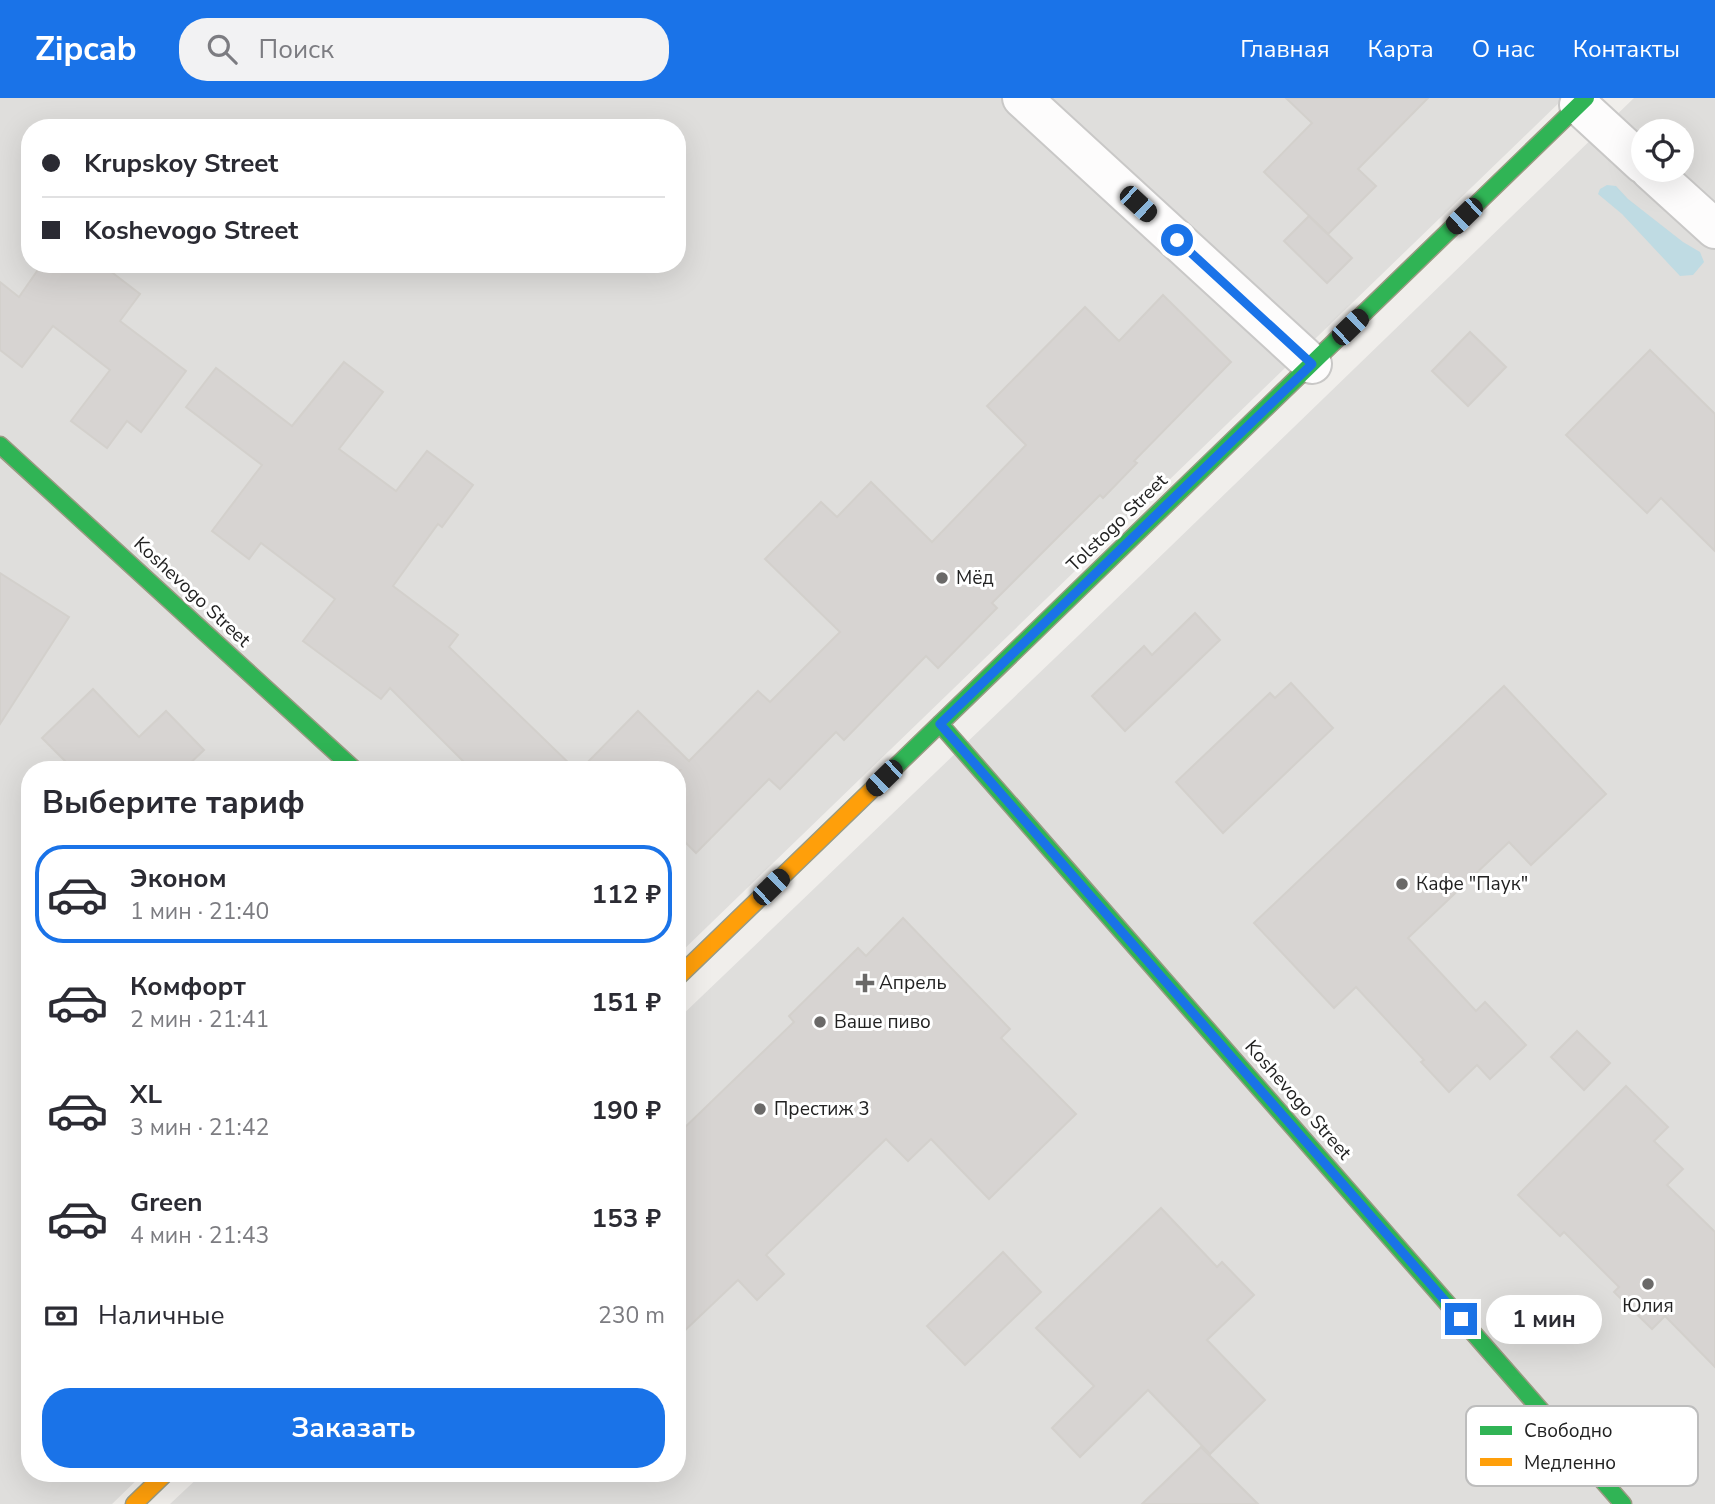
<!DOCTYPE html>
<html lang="ru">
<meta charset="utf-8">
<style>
body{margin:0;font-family:"Nunito Sans",sans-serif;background:#f2f2f3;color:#2b2b33;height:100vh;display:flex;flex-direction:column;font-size:26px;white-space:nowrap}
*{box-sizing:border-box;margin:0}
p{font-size:23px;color:#7c7c81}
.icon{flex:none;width:38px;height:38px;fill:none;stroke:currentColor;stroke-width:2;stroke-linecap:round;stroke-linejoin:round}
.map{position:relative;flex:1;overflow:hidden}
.side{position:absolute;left:21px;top:663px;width:665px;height:721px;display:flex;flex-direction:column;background:#fff;border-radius:28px;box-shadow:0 7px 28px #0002}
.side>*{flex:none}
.banner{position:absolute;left:21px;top:21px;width:665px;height:154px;border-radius:28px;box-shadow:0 7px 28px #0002;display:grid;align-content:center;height:154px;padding:0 21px;background:#fff}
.buttons{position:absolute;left:1631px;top:21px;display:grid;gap:14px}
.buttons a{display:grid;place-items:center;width:63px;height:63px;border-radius:50%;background:#fff;box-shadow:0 7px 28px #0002;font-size:35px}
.end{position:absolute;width:32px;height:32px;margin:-16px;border:9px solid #1a73e8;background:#fff;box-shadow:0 0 0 4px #fff}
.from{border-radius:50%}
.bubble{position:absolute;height:49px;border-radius:24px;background:#fff;box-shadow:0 7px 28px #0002;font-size:23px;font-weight:700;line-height:49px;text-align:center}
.car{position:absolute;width:21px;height:42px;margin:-21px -10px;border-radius:9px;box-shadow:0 0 5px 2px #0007;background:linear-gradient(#222 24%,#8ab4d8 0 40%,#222 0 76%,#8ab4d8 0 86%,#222 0)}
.banner b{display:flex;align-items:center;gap:24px;height:66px;font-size:26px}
.banner b+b{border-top:2px solid #e1e1e2}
.banner i{width:18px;height:18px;background:#2b2b33}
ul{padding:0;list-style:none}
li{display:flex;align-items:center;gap:21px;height:98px;margin:0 14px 10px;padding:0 7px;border:4px solid transparent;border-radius:28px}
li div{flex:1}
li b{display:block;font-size:26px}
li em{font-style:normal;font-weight:700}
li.selected{border-color:#1a73e8}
li>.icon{width:63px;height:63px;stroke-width:1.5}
h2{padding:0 21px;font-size:32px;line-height:84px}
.pay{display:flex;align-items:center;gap:18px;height:77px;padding:0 21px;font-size:26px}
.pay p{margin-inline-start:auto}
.cta{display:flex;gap:14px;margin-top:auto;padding:14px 21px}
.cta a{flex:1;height:80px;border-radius:28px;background:#1a73e8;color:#fff;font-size:28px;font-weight:700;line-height:80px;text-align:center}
header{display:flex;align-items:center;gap:42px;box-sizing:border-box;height:98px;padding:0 35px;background:#1a73e8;color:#fff}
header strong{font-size:33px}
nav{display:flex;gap:38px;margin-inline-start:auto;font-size:24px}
.search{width:490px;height:63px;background:#f2f2f3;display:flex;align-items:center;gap:18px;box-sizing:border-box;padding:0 24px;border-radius:28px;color:#7c7c81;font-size:26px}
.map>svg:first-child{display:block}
.residential{fill:#dfdedc;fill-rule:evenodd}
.water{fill:#bfdbe3}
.building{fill:#d7d4d2;stroke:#d3d0cc;stroke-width:2}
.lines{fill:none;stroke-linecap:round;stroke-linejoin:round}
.street-casing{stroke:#c9c8c7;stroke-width:42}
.fast-casing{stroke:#999a82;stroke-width:19}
.slow-casing{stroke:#999a82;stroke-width:19}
.street{stroke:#fdfcfc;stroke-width:38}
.fast{stroke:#30b455;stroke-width:16}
.slow{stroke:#ff9f0a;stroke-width:16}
.route{stroke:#1a73e8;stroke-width:9}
.poi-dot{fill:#6a6968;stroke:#fff;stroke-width:2.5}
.labels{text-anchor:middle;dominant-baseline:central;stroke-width:6;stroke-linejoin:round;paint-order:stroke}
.street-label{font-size:19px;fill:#222;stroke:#fff}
.poi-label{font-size:19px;fill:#222;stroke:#fff;text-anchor:start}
.key{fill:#fff;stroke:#bdbdbd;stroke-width:2}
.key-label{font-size:19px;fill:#222}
</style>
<header>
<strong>Zipcab</strong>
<div class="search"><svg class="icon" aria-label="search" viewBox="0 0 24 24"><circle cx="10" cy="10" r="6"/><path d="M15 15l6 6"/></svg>Поиск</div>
<nav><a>Главная</a><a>Карта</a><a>О нас</a><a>Контакты</a></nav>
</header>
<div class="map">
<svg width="1715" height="1406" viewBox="0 0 1715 1406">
<rect width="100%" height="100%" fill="#f0eeeb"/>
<g class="residential">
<path d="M 0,0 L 1564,0 L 677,858 L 677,672 L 30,672 L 30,1376 L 143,1376 L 112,1406 L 0,1406 ZM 30,30 L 677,30 L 677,166 L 30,166 Z"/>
<path d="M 1634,0 L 1715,0 L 1715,1406 L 170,1406 L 202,1376 L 677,1376 L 677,922 L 1078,538 ZM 1643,33 L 1682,33 L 1682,72 L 1643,72 Z"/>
</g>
<path class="water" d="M 1607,87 L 1616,88 L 1628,101 L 1683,144 L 1700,154 L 1704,164 L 1693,177 L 1680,178 L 1622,116 L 1598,96 L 1600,91 Z"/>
<g class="building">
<path d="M 1286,0 L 1428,0 L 1358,71 L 1376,88 L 1328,136 L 1264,74 L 1312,25 Z"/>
<path d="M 1309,118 L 1352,160 L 1327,185 L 1284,143 Z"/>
<path d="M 42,166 L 101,166 L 140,196 L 120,223 L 186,273 L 141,334 L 127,323 L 107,350 L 71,323 L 110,272 L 53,228 L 22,269 L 0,252 L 0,184 L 19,199 Z"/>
<path d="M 1163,197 L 1231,264 L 1134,363 L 1137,365 L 1103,400 L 1100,397 L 992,505 L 997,510 L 938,570 L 926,558 L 844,642 L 836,634 L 780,691 L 769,681 L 696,755 L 677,736 L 677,675 L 680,672 L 580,672 L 638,613 L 689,663 L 758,593 L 770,604 L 840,534 L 765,461 L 821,404 L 837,419 L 871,384 L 932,444 L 1026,347 L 987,308 L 1085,209 L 1119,243 Z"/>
<path d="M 1470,234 L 1506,269 L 1468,308 L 1432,273 Z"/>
<path d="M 1650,252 L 1715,316 L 1715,453 L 1661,400 L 1647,415 L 1566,337 Z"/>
<path d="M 344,264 L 383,294 L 339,351 L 396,393 L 427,353 L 473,387 L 442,429 L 438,426 L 393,488 L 458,537 L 449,549 L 576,672 L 472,672 L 390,590 L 381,601 L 303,543 L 335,501 L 261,445 L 249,461 L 212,433 L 262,367 L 186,309 L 216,270 L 292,328 Z"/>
<path d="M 0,475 L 69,519 L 0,626 Z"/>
<path d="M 1195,515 L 1220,542 L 1125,633 L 1092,598 L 1144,548 L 1152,557 Z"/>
<path d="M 1291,585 L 1333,630 L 1223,735 L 1176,684 L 1270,595 L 1275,600 Z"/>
<path d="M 1504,588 L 1606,696 L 1531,767 L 1509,744 L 1408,840 L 1476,913 L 1485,904 L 1526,947 L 1490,981 L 1477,967 L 1449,994 L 1421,964 L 1424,962 L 1356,889 L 1334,910 L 1254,825 Z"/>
<path d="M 93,591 L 139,639 L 166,613 L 204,652 L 183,672 L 74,672 L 42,640 Z"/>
<path d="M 903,820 L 1010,931 L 1001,940 L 1076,1016 L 989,1101 L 931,1041 L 908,1063 L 886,1041 L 766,1157 L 784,1176 L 757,1202 L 738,1182 L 677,1240 L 677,1037 L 794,924 L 789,918 L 858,850 L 866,858 Z"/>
<path d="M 1577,933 L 1610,965 L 1584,992 L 1551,959 Z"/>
<path d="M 1626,988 L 1668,1029 L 1654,1043 L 1683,1071 L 1667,1087 L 1715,1134 L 1715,1269 L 1665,1218 L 1652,1231 L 1614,1194 L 1619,1189 L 1564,1134 L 1560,1138 L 1518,1097 Z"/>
<path d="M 1161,1110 L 1217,1169 L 1222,1164 L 1254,1197 L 1207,1242 L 1265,1302 L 1210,1356 L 1148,1292 L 1080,1359 L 1052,1330 L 1094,1288 L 1036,1230 Z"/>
<path d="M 1003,1154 L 1041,1194 L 965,1267 L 927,1228 Z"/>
<path d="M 1201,1349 L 1258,1406 L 1142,1406 Z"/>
</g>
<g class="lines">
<g class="street-casing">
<g id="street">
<path d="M 1022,0 L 1312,266"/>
<path d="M 1579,7 L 1643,66"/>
<path d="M 1650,72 L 1715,131"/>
</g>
</g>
<g class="fast-casing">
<g id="fast">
<path d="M 0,347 L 355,672"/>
<path d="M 940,626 L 1623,1406"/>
<path d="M 885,679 L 1586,0"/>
</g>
</g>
<g class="slow-casing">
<g id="slow">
<path d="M 677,880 L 885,679"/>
<path d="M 134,1406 L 165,1376"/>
</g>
</g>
<use href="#street" class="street"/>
<use href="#fast" class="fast"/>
<use href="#slow" class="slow"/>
</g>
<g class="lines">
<path class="route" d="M 1177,142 L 1312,266 L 940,626 L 1461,1221"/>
</g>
<g class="poi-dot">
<circle cx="942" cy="480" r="7"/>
<circle cx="1402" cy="786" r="7"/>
<path d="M861.5 874.5h7v7h7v7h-7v7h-7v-7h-7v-7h7z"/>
<circle cx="820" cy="924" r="7"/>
<circle cx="760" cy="1011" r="7"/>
<circle cx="1648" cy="1186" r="7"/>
</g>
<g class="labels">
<g class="street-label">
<text transform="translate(1117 425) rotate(-44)">Tolstogo Street</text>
<text transform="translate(192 494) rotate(43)">Koshevogo Street</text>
<text transform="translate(1298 1002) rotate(49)">Koshevogo Street</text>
</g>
<g class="poi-label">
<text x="956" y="480">Мёд</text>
<text x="1416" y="786">Кафе "Паук"</text>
<text x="879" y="885">Апрель</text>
<text x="834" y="924">Ваше пиво</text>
<text x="774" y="1011">Престиж 3</text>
<text x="1648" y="1208" text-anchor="middle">Юлия</text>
</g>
</g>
<rect x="1466" y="1308" width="232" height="80" rx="10" class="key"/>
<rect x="1480" y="1328" width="32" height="9" fill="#30b455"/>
<rect x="1480" y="1360" width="32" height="8" fill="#ff9f0a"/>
<g class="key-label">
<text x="1524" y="1339">Свободно</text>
<text x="1524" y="1371">Медленно</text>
</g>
</svg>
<div class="buttons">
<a><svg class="icon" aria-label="locate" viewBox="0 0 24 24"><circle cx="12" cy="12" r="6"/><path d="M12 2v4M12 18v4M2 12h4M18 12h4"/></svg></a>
</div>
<i class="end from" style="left:1177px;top:142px"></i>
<i class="end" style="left:1461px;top:1221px"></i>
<div class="bubble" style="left:1486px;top:1197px;width:116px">1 мин</div>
<i class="car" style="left:1138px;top:106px;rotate:133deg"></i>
<i class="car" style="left:1464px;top:118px;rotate:226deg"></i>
<i class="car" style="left:1350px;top:229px;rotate:46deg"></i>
<i class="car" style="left:884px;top:680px;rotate:226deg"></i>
<i class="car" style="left:771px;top:789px;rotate:46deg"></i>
<div class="banner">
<b><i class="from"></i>Krupskoy Street</b>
<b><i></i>Koshevogo Street</b>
</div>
<section class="side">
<h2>Выберите тариф</h2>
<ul>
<li class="selected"><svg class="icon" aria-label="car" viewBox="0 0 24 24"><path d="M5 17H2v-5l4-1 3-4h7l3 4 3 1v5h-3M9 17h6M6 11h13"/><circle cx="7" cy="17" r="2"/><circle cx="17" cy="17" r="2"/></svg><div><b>Эконом</b><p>1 мин · 21:40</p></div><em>112 ₽</em></li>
<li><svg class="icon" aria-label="car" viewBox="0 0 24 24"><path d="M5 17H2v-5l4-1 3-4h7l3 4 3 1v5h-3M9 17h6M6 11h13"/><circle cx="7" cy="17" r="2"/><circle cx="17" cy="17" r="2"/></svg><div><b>Комфорт</b><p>2 мин · 21:41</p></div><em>151 ₽</em></li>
<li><svg class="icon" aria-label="car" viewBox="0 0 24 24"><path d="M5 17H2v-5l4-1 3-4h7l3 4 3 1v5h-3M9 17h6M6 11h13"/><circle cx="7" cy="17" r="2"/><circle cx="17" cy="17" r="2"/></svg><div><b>XL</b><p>3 мин · 21:42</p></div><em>190 ₽</em></li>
<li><svg class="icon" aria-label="car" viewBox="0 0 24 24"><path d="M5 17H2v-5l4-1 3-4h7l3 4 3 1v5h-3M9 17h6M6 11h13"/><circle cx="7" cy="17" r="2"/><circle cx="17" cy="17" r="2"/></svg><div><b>Green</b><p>4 мин · 21:43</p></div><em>153 ₽</em></li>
</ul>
<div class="pay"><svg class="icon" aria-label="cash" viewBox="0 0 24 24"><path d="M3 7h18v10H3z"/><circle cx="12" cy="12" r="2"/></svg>Наличные<p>230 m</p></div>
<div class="cta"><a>Заказать</a></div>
</section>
</div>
